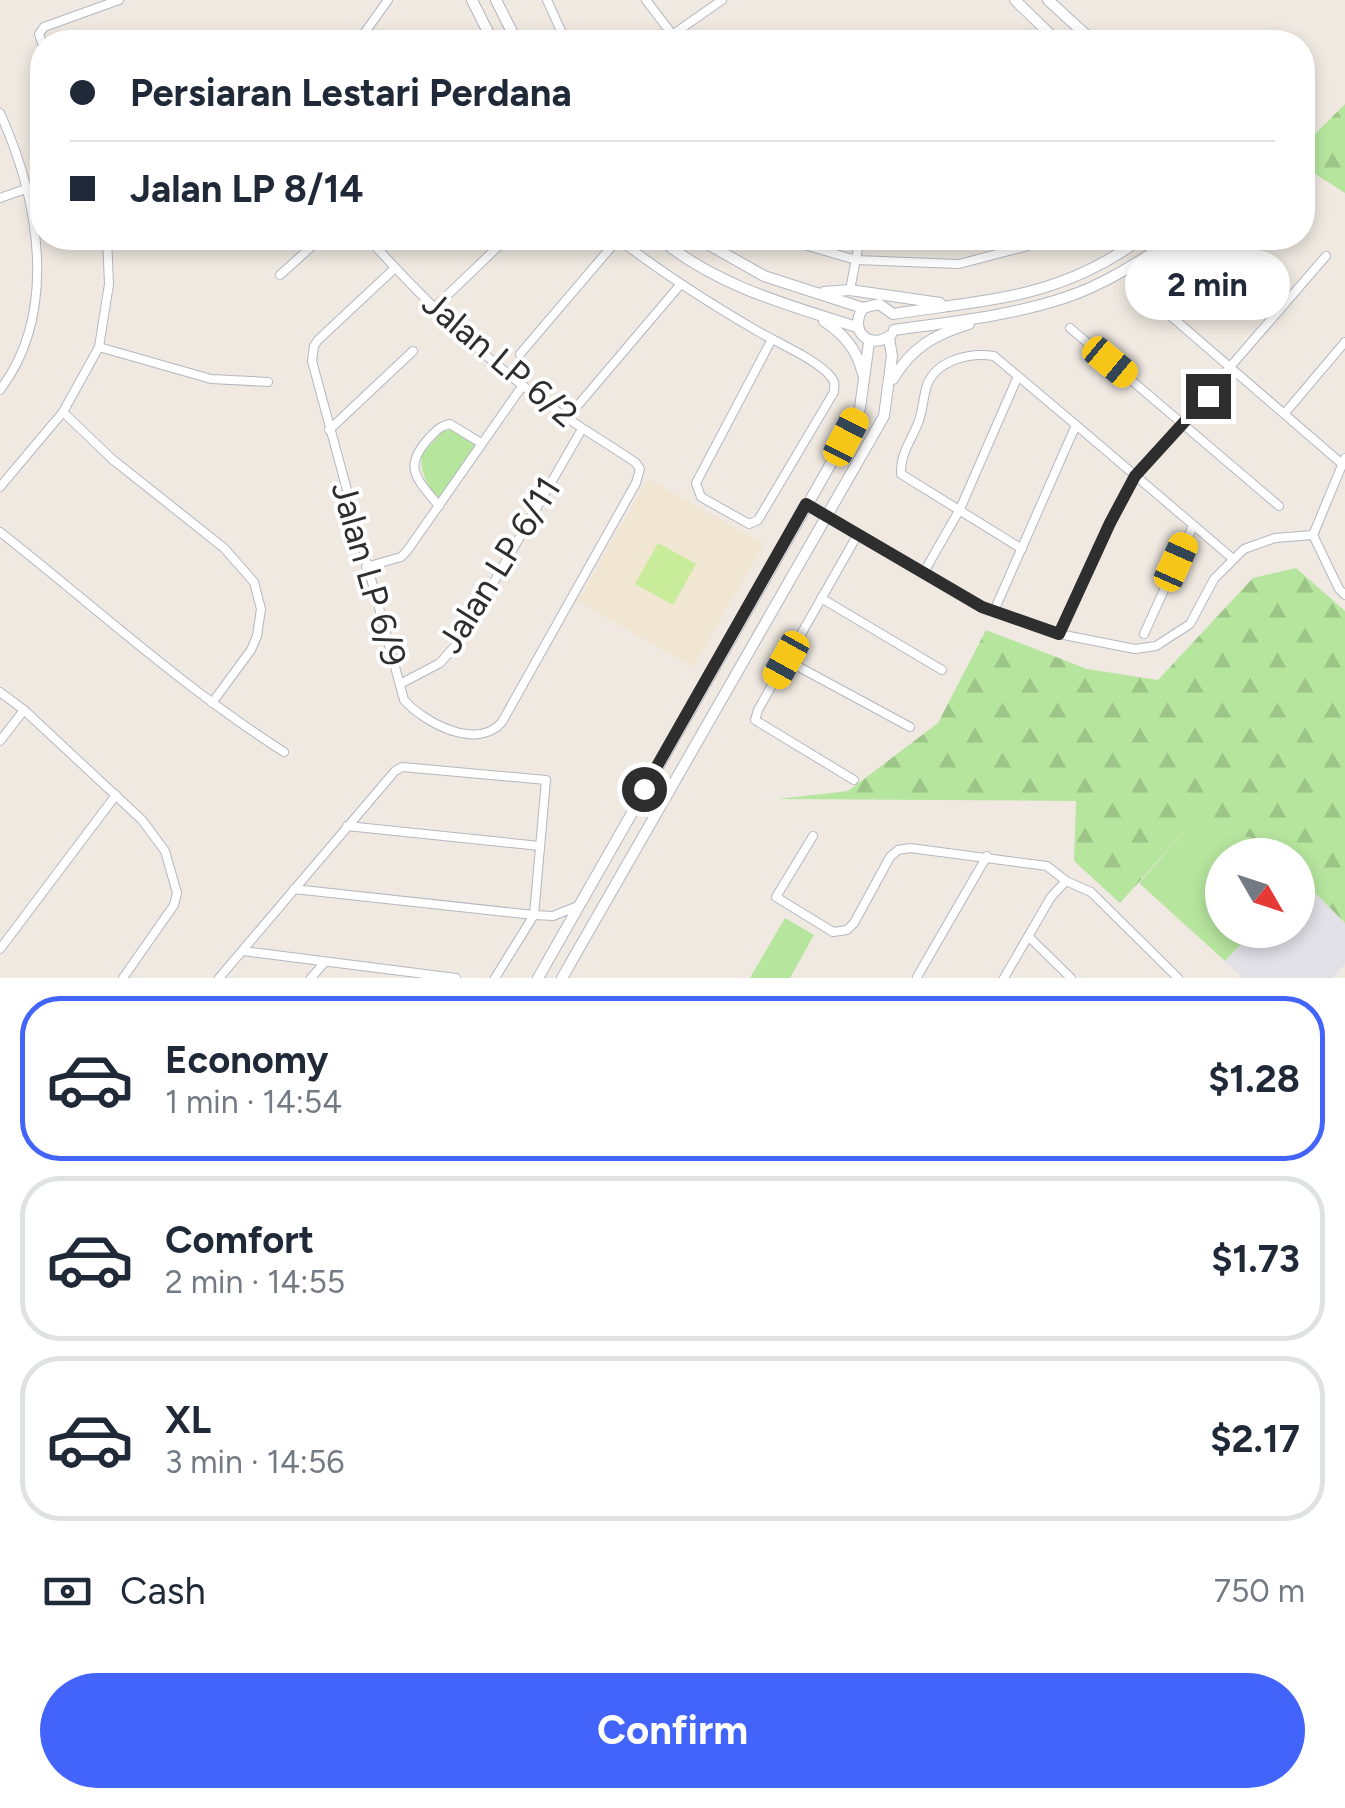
<!DOCTYPE html>
<meta charset="utf-8">
<style>
body{margin:0;font-family:Figtree,sans-serif;background:#f2f2f3;color:#1f2937;height:100vh;display:flex;flex-direction:column;font-size:38px;white-space:nowrap}
*{box-sizing:border-box;margin:0}
p{font-size:32px;color:#747a83}
.icon{flex:none;width:55px;height:55px;fill:none;stroke:currentColor;stroke-width:2;stroke-linecap:round;stroke-linejoin:round}
.map{position:relative;height:978px;overflow:hidden}
.panel{display:flex;flex-direction:column;background:#fff;flex:1}
.panel>*{flex:none}
.banner{position:absolute;left:30px;top:30px;width:1285px;height:220px;border-radius:40px;box-shadow:0 5px 15px #0003;display:grid;align-content:center;height:220px;padding:0 40px;background:#fff}
.needle{width:65px;rotate:129deg}
.fabs{position:absolute;left:1205px;top:838px;display:grid;gap:20px}
.fabs a{display:grid;place-items:center;width:110px;height:110px;border-radius:50%;background:#fff;box-shadow:0 5px 15px #0003;font-size:50px}
.end{position:absolute;width:45px;height:45px;margin:-22px;border:12px solid #2e2e2e;background:#fff;box-shadow:0 0 0 5px #fff}
.from{border-radius:50%}
.bubble{position:absolute;height:70px;border-radius:35px;background:#fff;box-shadow:0 5px 15px #0003;font-size:32px;font-weight:700;line-height:70px;text-align:center}
.car{position:absolute;width:30px;height:60px;margin:-30px -15px;border-radius:12px;box-shadow:0 0 8px 2px #0007;background:linear-gradient(#f5c518 24%,#345 0 40%,#f5c518 0 76%,#345 0 86%,#f5c518 0)}
.banner b{display:flex;align-items:center;gap:35px;height:95px;font-size:38px}
.banner b+b{border-top:2px solid #e0e1e3}
.banner i{width:25px;height:25px;background:#1f2937}
ul{padding:18px 0 0;list-style:none}
li{display:flex;align-items:center;gap:30px;height:165px;margin:0 20px 15px;padding:0 20px;border:5px solid #e0e1e3;border-radius:40px}
li div{flex:1}
li b{display:block;font-size:38px}
li em{font-style:normal;font-weight:700}
li.active{border-color:#4264fb}
li>.icon{width:90px;height:90px;stroke-width:1.5}
.pay{display:flex;align-items:center;gap:25px;height:110px;padding:0 40px;font-size:38px}
.pay p{margin-inline-start:auto}
.primary-button{display:flex;gap:20px;margin-top:auto;padding:20px 40px}
.primary-button a{flex:1;height:115px;border-radius:60px;background:#4264fb;color:#fff;font-size:40px;font-weight:700;line-height:115px;text-align:center}
.map>svg:first-child{display:block}
.industrial{fill:#e3e1e8}
.education{fill:#f0e6d1}
.forest{fill:url(#forest-firs)}
.park{fill:#b6e59e}
.pitch{fill:#c9ec9a}
.lines{fill:none;stroke-linecap:round;stroke-linejoin:round}
.street-casing{stroke:#b4b7c1;stroke-width:10}
.secondary-casing{stroke:#b4b7c1;stroke-width:12}
.street{stroke:#fff;stroke-width:8}
.secondary{stroke:#fff;stroke-width:10}
.route{stroke:#2e2e2e;stroke-width:12}
.labels{text-anchor:middle;dominant-baseline:central;stroke-width:8;stroke-linejoin:round;paint-order:stroke}
.street-label{font-size:35px;fill:#2e2e2e;stroke:#fff}
</style>
<div class="map">
<svg width="1345" height="978" viewBox="0 0 1345 978">
<defs>
<pattern id="forest-firs" width="22" height="20" patternUnits="userSpaceOnUse" patternTransform="scale(2.5)"><rect width="22" height="20" fill="#b6e59e"/><path d="M5 1l3.5 6h-7zM16 11l3.5 6h-7z" fill="#9dc588"/></pattern>
</defs>
<rect width="100%" height="100%" fill="#efe9e1"/>
<path class="industrial" d="M 1301,879 L 1345,923 L 1345,964 L 1332,978 L 1243,978 L 1225,961 L 1254,930 L 1298,930 L 1298,883 Z"/>
<path class="education" d="M 648,479 L 764,544 L 693,667 L 578,601 Z"/>
<g class="forest">
<path d="M 1345,104 L 1345,193 L 1303,166 L 1302,147 Z"/>
<path d="M 1296,568 L 1345,611 L 1345,923 L 1301,879 L 1306,873 L 1298,865 L 1298,855 L 1288,855 L 1276,843 L 1190,825 L 1120,903 L 1074,861 L 1076,801 L 778,799 L 848,791 L 938,723 L 986,630 L 1087,669 L 1158,680 L 1253,578 Z"/>
</g>
<g class="park">
<path d="M 453,429 L 475,445 L 441,500 C 427,486 421,475 421,455 L 443,431 Z"/>
<path d="M 1190,825 L 1276,843 L 1288,855 L 1222,855 L 1222,930 L 1254,930 L 1225,961 L 1139,883 Z"/>
<path d="M 785,918 L 814,935 L 790,978 L 750,978 Z"/>
</g>
<path class="pitch" d="M 658,543 L 696,564 L 673,605 L 635,584 Z"/>
<g class="lines">
<g class="street-casing">
<g id="street">
<path d="M 547,0 L 566,42"/>
<path d="M 646,0 L 678,42"/>
<path d="M 358,42 L 388,0"/>
<path d="M 662,42 L 722,0"/>
<path d="M 42,43 L 39,34 L 44,27 L 119,0"/>
<path d="M 0,113 C 38,197 60,311 0,390"/>
<path d="M 0,198 L 26,189"/>
<path d="M 368,238 C 419,295 477,352 539,398 C 570,422 604,441 636,463 L 640,469 L 636,483 L 502,722 C 477,751 425,723 404,700 L 312,361 L 314,346 L 318,340 L 395,268"/>
<path d="M 617,238 C 662,273 709,303 759,332 C 778,343 819,361 831,377 C 836,383 834,385 834,392 L 758,520 L 749,524 L 701,497 L 696,483 L 772,339"/>
<path d="M 781,238 L 856,260 L 959,264 L 1058,238"/>
<path d="M 1233,238 L 1218,252 L 1217,259 L 1279,311"/>
<path d="M 280,275 L 321,238"/>
<path d="M 850,290 L 860,238"/>
<path d="M 1151,299 L 1341,463"/>
<path d="M 436,306 L 507,238"/>
<path d="M 1070,328 L 1279,506"/>
<path d="M 99,347 L 211,379 L 268,382"/>
<path d="M 520,354 L 618,239"/>
<path d="M 579,404 L 680,285"/>
<path d="M 63,412 L 112,459 L 224,548 L 254,582 L 261,609 L 257,636 L 251,650 L 212,703"/>
<path d="M 1285,413 L 1345,342"/>
<path d="M 329,430 L 413,351"/>
<path d="M 0,487 L 63,412 L 99,347 L 109,284 L 107,238"/>
<path d="M 806,505 L 982,607 L 1059,634 L 1135,649 L 1156,646 L 1190,624 L 1214,579 L 1244,549 L 1275,538 L 1313,535 L 1339,589 L 1345,595"/>
<path d="M 439,506 C 416,478 402,467 430,437 C 437,430 440,426 450,424 L 481,443"/>
<path d="M 0,532 C 94,606 182,687 284,752"/>
<path d="M 1313,535 L 1345,458"/>
<path d="M 1022,549 L 901,474 C 900,454 911,441 918,423 C 923,411 923,397 927,385 C 937,360 970,352 994,356 L 1076,425"/>
<path d="M 366,567 L 401,557 L 407,551 L 523,385"/>
<path d="M 924,572 L 960,509 L 1018,376"/>
<path d="M 821,598 L 942,670"/>
<path d="M 994,611 L 1076,425 L 1232,558"/>
<path d="M 1059,634 L 1110,523 L 1135,477 L 1326,256"/>
<path d="M 1144,634 L 1193,526"/>
<path d="M 786,660 L 910,727"/>
<path d="M 400,684 L 440,663 L 461,639 L 582,429"/>
<path d="M 0,692 L 24,710 L 142,820 L 165,851 L 177,893 L 174,905 L 123,978"/>
<path d="M 0,741 L 24,710"/>
<path d="M 854,780 L 755,720 L 758,710 L 858,534"/>
<path d="M 347,826 L 540,846"/>
<path d="M 813,836 L 776,897 L 833,932 L 847,930 L 854,923 L 890,857 L 898,850 L 910,848 L 1047,866 L 1066,881 L 1091,892 L 1178,978"/>
<path d="M 294,889 L 534,915 L 553,916 L 578,906"/>
<path d="M 1029,937 L 1071,978"/>
<path d="M 0,949 L 116,795"/>
<path d="M 243,951 L 456,978"/>
<path d="M 917,977 L 987,856"/>
<path d="M 219,978 L 395,771 L 402,767 L 546,780 L 534,915 L 495,978"/>
<path d="M 311,978 L 324,963"/>
<path d="M 1004,978 L 1051,897 L 1066,881"/>
</g>
</g>
<g class="secondary-casing">
<g id="secondary">
<path d="M 472,0 L 493,42"/>
<path d="M 496,0 L 517,42"/>
<path d="M 1015,0 L 1058,42"/>
<path d="M 1048,0 L 1094,42"/>
<path d="M 659,238 C 716,286 788,305 857,327"/>
<path d="M 697,238 L 764,276 L 863,308 L 879,304 L 893,314 C 990,299 1059,299 1142,238"/>
<path d="M 824,292 L 850,290 L 940,303"/>
<path d="M 863,308 C 848,331 870,351 891,335"/>
<path d="M 824,321 C 845,335 857,350 863,374"/>
<path d="M 894,330 C 951,322 1009,316 1064,298 C 1104,285 1141,261 1174,238"/>
<path d="M 893,379 C 911,348 935,334 969,324"/>
<path d="M 538,978 L 846,437 L 860,408 L 869,342"/>
<path d="M 562,978 L 884,416 L 892,356 L 889,338"/>
</g>
</g>
<use href="#street" class="street"/>
<use href="#secondary" class="secondary"/>
</g>
<g class="lines">
<path class="route" d="M 644,789 L 806,504 L 982,607 L 1059,634 L 1110,523 L 1135,476 L 1208,396"/>
</g>
<g class="labels">
<g class="street-label">
<text transform="translate(500 359) rotate(40)">Jalan LP 6/2</text>
<text transform="translate(499 565) rotate(-58)">Jalan LP 6/11</text>
<text transform="translate(369 574) rotate(74)">Jalan LP 6/9</text>
</g>
</g>
</svg>
<div class="fabs">
<a><svg class="needle" viewBox="-14 -14 28 28"><path d="M0-13l5 13h-10z" fill="#e53935"/><path d="M0 13l5-13h-10z" fill="#747a83"/></svg></a>
</div>
<i class="end from" style="left:644px;top:789px"></i>
<i class="end" style="left:1208px;top:396px"></i>
<div class="bubble" style="left:1125px;top:250px;width:165px">2 min</div>
<i class="car" style="left:1110px;top:362px;rotate:130deg"></i>
<i class="car" style="left:846px;top:437px;rotate:27deg"></i>
<i class="car" style="left:1176px;top:562px;rotate:24deg"></i>
<i class="car" style="left:786px;top:660px;rotate:209deg"></i>
<div class="banner">
<b><i class="from"></i>Persiaran Lestari Perdana</b>
<b><i></i>Jalan LP 8/14</b>
</div>
</div>
<section class="panel">
<ul>
<li class="active"><svg class="icon" aria-label="car" viewBox="0 0 24 24"><path d="M5 17H2v-5l4-1 3-4h7l3 4 3 1v5h-3M9 17h6M6 11h13"/><circle cx="7" cy="17" r="2"/><circle cx="17" cy="17" r="2"/></svg><div><b>Economy</b><p>1 min · 14:54</p></div><em>$1.28</em></li>
<li><svg class="icon" aria-label="car" viewBox="0 0 24 24"><path d="M5 17H2v-5l4-1 3-4h7l3 4 3 1v5h-3M9 17h6M6 11h13"/><circle cx="7" cy="17" r="2"/><circle cx="17" cy="17" r="2"/></svg><div><b>Comfort</b><p>2 min · 14:55</p></div><em>$1.73</em></li>
<li><svg class="icon" aria-label="car" viewBox="0 0 24 24"><path d="M5 17H2v-5l4-1 3-4h7l3 4 3 1v5h-3M9 17h6M6 11h13"/><circle cx="7" cy="17" r="2"/><circle cx="17" cy="17" r="2"/></svg><div><b>XL</b><p>3 min · 14:56</p></div><em>$2.17</em></li>
</ul>
<div class="pay"><svg class="icon" aria-label="cash" viewBox="0 0 24 24"><path d="M3 7h18v10H3z"/><circle cx="12" cy="12" r="2"/></svg>Cash<p>750 m</p></div>
<div class="primary-button"><a>Confirm</a></div>
</section>
